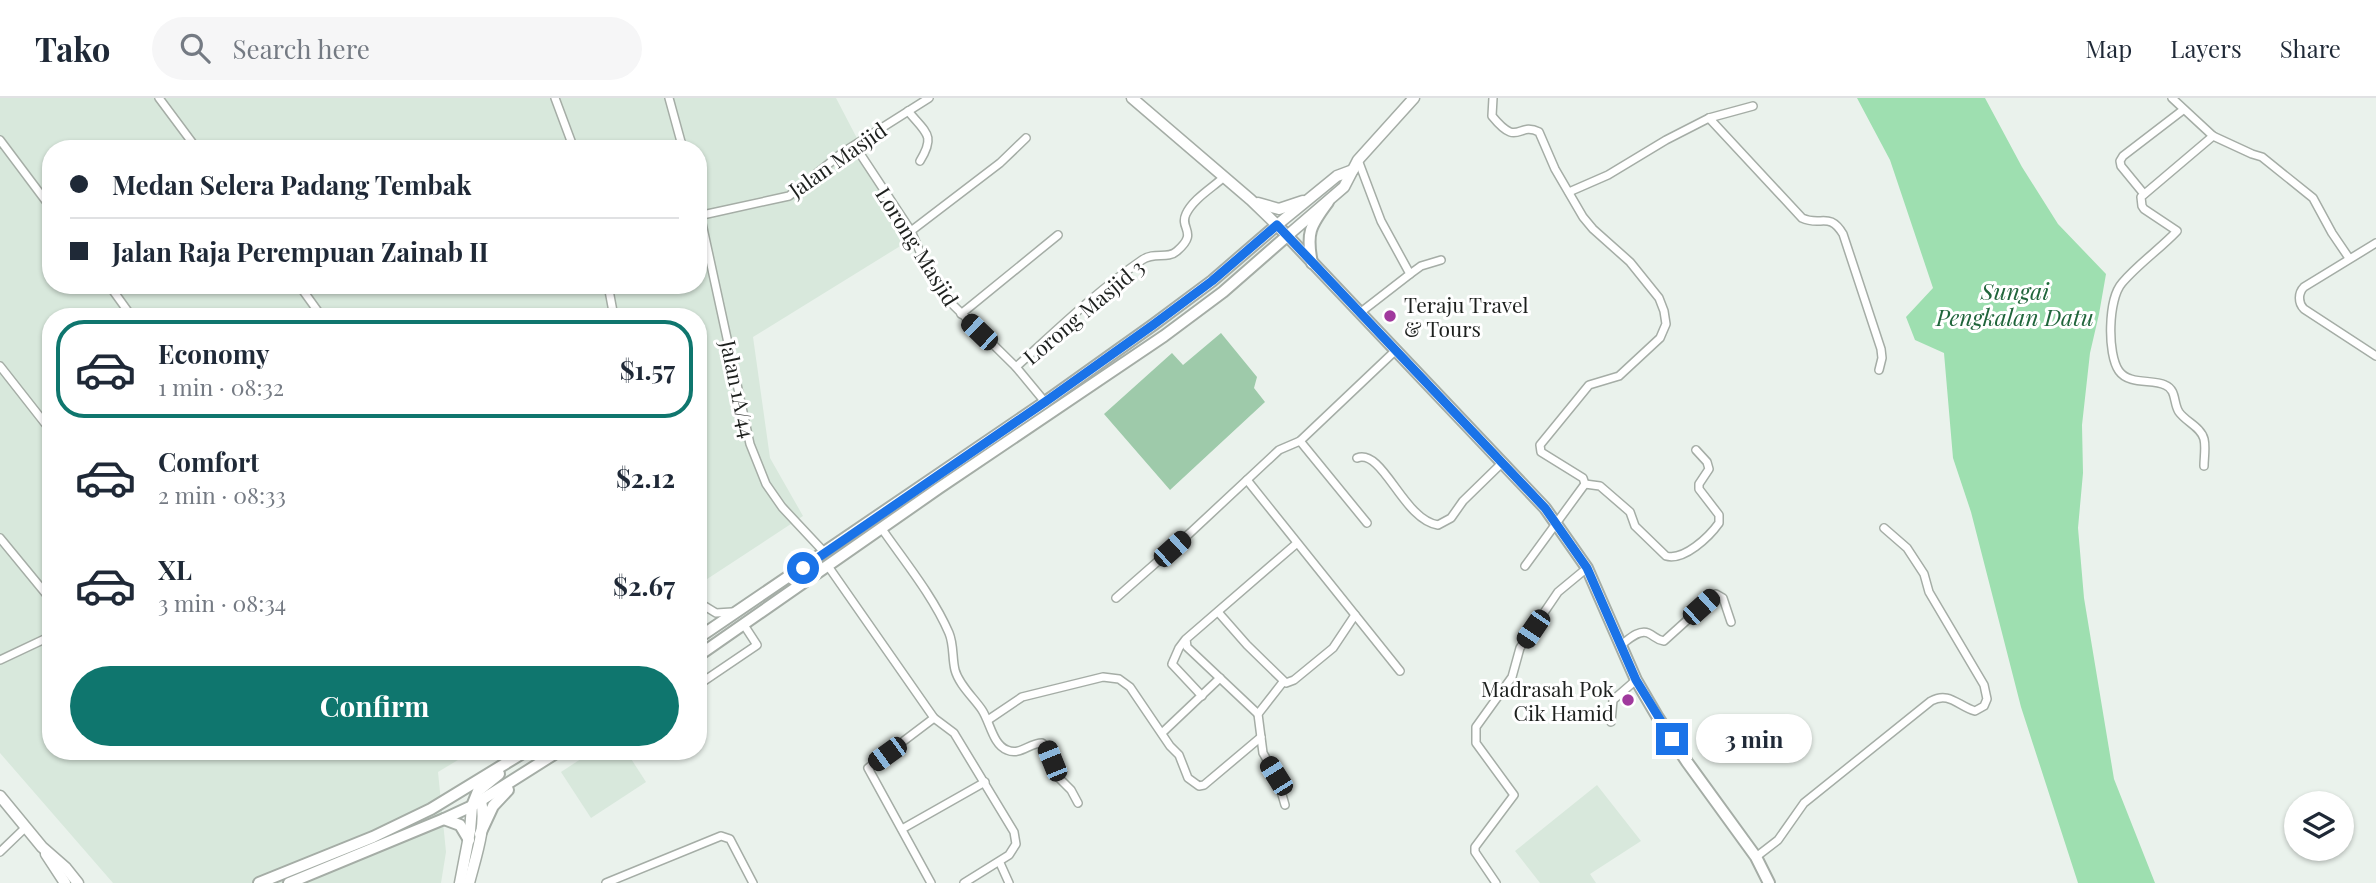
<!DOCTYPE html>
<meta charset="utf-8">
<style>
body{margin:0;font-family:"Playfair Display",serif;background:#f6f6f7;color:#1f2937;height:100vh;display:flex;flex-direction:column;font-size:26px;white-space:nowrap}
*{box-sizing:border-box;margin:0}
p{font-size:23px;color:#747a83}
.icon{flex:none;width:38px;height:38px;fill:none;stroke:currentColor;stroke-width:2;stroke-linecap:round;stroke-linejoin:round}
.map{position:relative;flex:1;overflow:hidden}
.panel{position:absolute;left:42px;top:210px;width:665px;height:452px;display:flex;flex-direction:column;background:#fff;border-radius:28px;box-shadow:0 2px 5px #0004}
.panel>*{flex:none}
.guide{position:absolute;left:42px;top:42px;width:665px;height:154px;border-radius:28px;box-shadow:0 2px 5px #0004;display:grid;align-content:center;height:154px;padding:0 28px;background:#fff}
.controls{position:absolute;left:2284px;top:693px;display:grid;gap:14px}
.controls a{display:grid;place-items:center;width:70px;height:70px;border-radius:50%;background:#fff;box-shadow:0 2px 5px #0004;font-size:35px}
.end{position:absolute;width:32px;height:32px;margin:-16px;border:9px solid #1a73e8;background:#fff;box-shadow:0 0 0 4px #fff}
.from{border-radius:50%}
.bubble{position:absolute;height:49px;border-radius:24px;background:#fff;box-shadow:0 2px 5px #0004;font-size:23px;font-weight:700;line-height:49px;text-align:center}
.car{position:absolute;width:21px;height:42px;margin:-21px -10px;border-radius:9px;box-shadow:0 0 5px 2px #0007;background:linear-gradient(#222 24%,#8ab4d8 0 40%,#222 0 76%,#8ab4d8 0 86%,#222 0)}
.guide b{display:flex;align-items:center;gap:24px;height:66px;font-size:26px}
.guide b+b{border-top:2px solid #e0e1e3}
.guide i{width:18px;height:18px;background:#1f2937}
ul{padding:12px 0 0;list-style:none}
li{display:flex;align-items:center;gap:21px;height:98px;margin:0 14px 10px;padding:0 14px;border:4px solid transparent;border-radius:28px}
li div{flex:1}
li b{display:block;font-size:26px}
li em{font-style:normal;font-weight:700}
li.on{border-color:#0f766e}
li>.icon{width:63px;height:63px;stroke-width:1.5}
.cta{display:flex;gap:14px;margin-top:auto;padding:14px 28px}
.cta a{flex:1;height:80px;border-radius:42px;background:#0f766e;color:#fff;font-size:28px;font-weight:700;line-height:80px;text-align:center}
header{display:flex;align-items:center;gap:42px;box-sizing:border-box;height:98px;padding:0 35px;background:#fff;border-bottom:2px solid #e0e1e3}
header strong{font-size:33px}
nav{display:flex;gap:38px;margin-inline-start:auto;font-size:24px}
.search{width:490px;height:63px;background:#f6f6f7;display:flex;align-items:center;gap:18px;box-sizing:border-box;padding:0 24px;border-radius:38px;color:#747a83;font-size:26px}
.map>svg:first-child{display:block}
.built{fill:#d8e8dc;fill-rule:evenodd}
.green{fill:#9ecaaa}
.water{fill:#9edfb0}
.lines{fill:none;stroke-linecap:round;stroke-linejoin:round}
.street-casing{stroke:#a5ada6;stroke-width:10}
.secondary-casing{stroke:#a5ada6;stroke-width:13}
.primary-casing{stroke:#a5ada6;stroke-width:14}
.street{stroke:#fff;stroke-width:7}
.secondary{stroke:#fff;stroke-width:10}
.primary{stroke:#fff;stroke-width:10}
.route{stroke:#1a73e8;stroke-width:9}
.poi-dot{fill:#a0399d;stroke:#fff;stroke-width:2.5}
.labels{text-anchor:middle;dominant-baseline:central;stroke-width:6;stroke-linejoin:round;paint-order:stroke}
.street-label{font-size:21px;fill:#1d201e;stroke:#fff}
.poi-label{font-size:21px;fill:#1d201e;stroke:#fff;text-anchor:start}
.water-label{font-size:23px;font-style:italic;fill:#20653b;stroke:#fff}
</style>
<header>
<strong>Tako</strong>
<div class="search"><svg class="icon" aria-label="search" viewBox="0 0 24 24"><circle cx="10" cy="10" r="6"/><path d="M15 15l6 6"/></svg>Search here</div>
<nav><a>Map</a><a>Layers</a><a>Share</a></nav>
</header>
<div class="map">
<svg width="2376" height="785" viewBox="0 0 2376 785">
<rect width="100%" height="100%" fill="#eaf2ec"/>
<g class="built">
<path d="M 0,0 L 836,0 L 910,142 L 753,239 L 770,360 L 803,418 L 698,487 L 698,219 L 51,219 L 51,653 L 473,653 L 438,674 L 446,754 L 441,785 L 113,785 L 0,655 ZM 51,51 L 698,51 L 698,187 L 51,187 Z"/>
<path d="M 593,653 L 626,653 L 646,684 L 591,720 L 561,674 Z"/>
<path d="M 1597,687 L 1641,743 L 1590,776 L 1596,785 L 1540,785 L 1515,753 Z"/>
</g>
<path class="green" d="M 1221,235 L 1257,279 L 1254,290 L 1265,304 L 1170,392 L 1104,316 L 1172,255 L 1183,267 Z"/>
<path class="water" d="M 1857,0 L 1985,0 L 2022,69 L 2058,126 L 2106,176 L 2099,216 L 2090,255 L 2082,327 L 2083,375 L 2078,430 L 2084,500 L 2114,681 L 2155,785 L 2078,785 L 2021,609 L 1971,414 L 1953,360 L 1944,255 L 1915,242 L 1906,219 L 1933,190 L 1890,62 Z"/>
<g class="lines">
<g class="street-casing">
<g id="street">
<path d="M 159,0 L 197,51"/>
<path d="M 555,0 L 574,51"/>
<path d="M 669,0 L 683,51"/>
<path d="M 1493,0 L 1492,18 C 1519,51 1517,23 1539,34 L 1555,71 L 1583,119 L 1593,131 L 1630,164 L 1659,200 L 1664,213 L 1666,226 L 1660,240 L 1619,278 L 1589,287 L 1540,347 L 1541,354 L 1583,380 L 1585,386 L 1525,468"/>
<path d="M 2172,0 L 2213,38 L 2252,56 L 2262,59 L 2313,100 L 2332,135 L 2349,160"/>
<path d="M 908,13 C 926,35 936,37 920,63"/>
<path d="M 1709,20 L 1802,120 C 1821,129 1829,113 1843,136 L 1881,251 L 1882,260 L 1879,272"/>
<path d="M 0,42 L 51,110"/>
<path d="M 855,48 L 911,133 L 927,170 L 948,202 L 1016,269 L 1045,304"/>
<path d="M 1358,62 L 1381,123 L 1410,176 L 1361,214"/>
<path d="M 1569,94 L 1608,77 L 1666,42 L 1709,20 L 1753,8"/>
<path d="M 2144,96 L 2121,68 L 2120,63 L 2123,58 L 2183,12"/>
<path d="M 698,107 L 750,346 L 766,386 L 782,409 L 825,455"/>
<path d="M 698,118 L 789,98 L 842,55 L 929,0"/>
<path d="M 911,133 L 1000,65 L 1026,40"/>
<path d="M 2376,145 L 2304,189 C 2298,195 2298,205 2304,211 L 2376,258"/>
<path d="M 1410,176 L 1421,168 L 1441,162"/>
<path d="M 109,187 L 132,219"/>
<path d="M 299,187 L 322,219"/>
<path d="M 608,187 L 614,219"/>
<path d="M 961,216 L 1058,137"/>
<path d="M 0,268 L 51,333"/>
<path d="M 1016,269 C 1057,232 1097,193 1142,162 C 1155,153 1167,162 1177,153 C 1199,134 1179,131 1186,116 C 1193,101 1212,90 1224,79"/>
<path d="M 1300,343 L 1367,425"/>
<path d="M 1357,360 C 1383,350 1403,422 1438,427 L 1451,420 L 1463,403 L 1503,364"/>
<path d="M 2204,368 C 2204,360 2206,349 2204,341 C 2201,329 2186,324 2179,314 C 2173,305 2177,292 2165,287 C 2152,281 2129,287 2119,273 C 2107,256 2108,201 2122,185 C 2138,166 2160,151 2177,133 L 2144,111 L 2142,108 L 2141,99 L 2213,38"/>
<path d="M 1247,382 L 1400,573"/>
<path d="M 1585,386 L 1600,388 L 1630,414 L 1635,428 L 1666,458 C 1684,463 1709,439 1719,425 L 1719,417 L 1699,391 L 1699,386 L 1709,371 L 1707,364 L 1696,352"/>
<path d="M 882,431 C 905,464 933,498 949,535 C 954,547 952,560 955,572 C 959,587 974,600 982,612 C 990,624 993,647 1007,652 C 1020,658 1029,645 1042,645 L 1046,648 L 1059,680 L 1071,692 L 1078,705"/>
<path d="M 0,440 L 51,502"/>
<path d="M 828,468 L 934,620 L 954,635 L 1014,734 L 1016,746 L 1009,757 L 964,785"/>
<path d="M 1116,500 L 1190,435 L 1279,352 L 1300,343 L 1396,252"/>
<path d="M 698,504 L 716,515 L 732,514"/>
<path d="M 698,506 L 700,518 L 698,530"/>
<path d="M 1218,514 L 1247,547 L 1286,585 L 1294,582 L 1333,550 L 1355,517"/>
<path d="M 1185,542 L 1179,550 L 1172,566 L 1202,598"/>
<path d="M 1621,547 C 1628,542 1639,531 1648,535 C 1655,538 1656,542 1664,543 L 1716,496 L 1723,500 L 1731,524"/>
<path d="M 0,562 L 51,538"/>
<path d="M 1283,584 L 1258,616 L 1263,655 L 1277,679 L 1285,707"/>
<path d="M 698,587 L 757,547 L 744,527"/>
<path d="M 1258,616 L 1187,549 L 1186,541 L 1296,446"/>
<path d="M 988,622 L 1022,599 L 1103,579 L 1119,581 L 1130,589 L 1170,648 L 1179,657 L 1188,680 L 1199,688 L 1204,687 L 1261,639"/>
<path d="M 1611,624 L 1613,602 L 1636,582"/>
<path d="M 1163,634 L 1220,580"/>
<path d="M 902,731 L 985,684"/>
<path d="M 0,754 L 26,729"/>
<path d="M 1756,759 L 1778,742 L 1804,705 L 1931,603 C 1949,593 1958,608 1975,613 L 1984,608 L 1987,601 L 1984,587 L 1929,494 L 1924,476 L 1907,450 L 1884,430"/>
<path d="M 1000,765 L 1009,785"/>
<path d="M 606,785 L 721,738 L 730,741 L 753,785"/>
<path d="M 931,785 L 868,670 L 934,620"/>
<path d="M 1496,785 L 1475,754 L 1475,749 L 1514,697 L 1476,645 L 1476,629 L 1512,579 L 1520,550 L 1558,494 L 1587,470"/>
</g>
</g>
<g class="secondary-casing">
<g id="secondary">
<path d="M 1132,0 L 1251,102 L 1277,127 L 1337,78 L 1353,72"/>
<path d="M 1258,105 L 1279,111 L 1303,103"/>
<path d="M 1287,138 L 1344,89 L 1358,62 L 1414,0"/>
<path d="M 0,698 L 42,749 L 66,770 L 78,785"/>
<path d="M 46,756 L 65,785"/>
<path d="M 460,785 L 470,733 L 472,708"/>
<path d="M 469,785 C 475,761 487,728 481,703"/>
</g>
</g>
<g class="primary-casing">
<g id="primary">
<path d="M 1312,165 C 1306,135 1310,128 1328,104"/>
<path d="M 698,540 L 1045,304 L 1153,227 L 1212,183 L 1277,127 L 1545,410 L 1587,470 L 1636,582 L 1657,618 L 1687,664 L 1756,759 L 1769,785"/>
<path d="M 698,558 L 939,390 L 1164,238 L 1223,194 L 1287,138"/>
<path d="M 472,708 L 478,693 L 499,676"/>
<path d="M 444,721 L 460,727 L 469,742"/>
<path d="M 480,736 L 493,708 L 508,692"/>
<path d="M 259,785 L 373,739 L 431,711 L 526,653"/>
<path d="M 289,785 L 444,721 L 472,708 L 559,653"/>
</g>
</g>
<use href="#street" class="street"/>
<use href="#secondary" class="secondary"/>
<use href="#primary" class="primary"/>
</g>
<g class="lines">
<path class="route" d="M 803,470 L 1045,304 L 1153,227 L 1212,183 L 1277,127 L 1545,410 L 1587,470 L 1636,582 L 1672,641"/>
</g>
<g class="poi-dot">
<circle cx="1390" cy="218" r="7"/>
<circle cx="1628" cy="602" r="7"/>
</g>
<g class="labels">
<g class="street-label">
<text transform="translate(837 61) rotate(-35)">Jalan Masjid</text>
<text transform="translate(918 148) rotate(58)">Lorong Masjid</text>
<text transform="translate(1083 213) rotate(-40)">Lorong Masjid 3</text>
<text transform="translate(739 291) rotate(78)">Jalan 1A/44</text>
</g>
<g class="poi-label">
<text x="1404" y="206">Teraju Travel<tspan x="1404" dy="24">&amp; Tours</tspan></text>
<text x="1614" y="590" text-anchor="end">Madrasah Pok<tspan x="1614" dy="24">Cik Hamid</tspan></text>
</g>
<g class="water-label">
<text x="2015" y="192">Sungai<tspan x="2015" dy="26">Pengkalan Datu</tspan></text>
</g>
</g>
</svg>
<div class="controls">
<a><svg class="icon" aria-label="layers" viewBox="0 0 24 24"><path d="M12 4l9 5-9 5-9-5zM3 14l9 5 9-5"/></svg></a>
</div>
<i class="end from" style="left:803px;top:470px"></i>
<i class="end" style="left:1672px;top:641px"></i>
<div class="bubble" style="left:1696px;top:616px;width:116px">3 min</div>
<i class="car" style="left:979px;top:234px;rotate:314deg"></i>
<i class="car" style="left:1172px;top:451px;rotate:48deg"></i>
<i class="car" style="left:1701px;top:509px;rotate:48deg"></i>
<i class="car" style="left:1533px;top:531px;rotate:214deg"></i>
<i class="car" style="left:887px;top:656px;rotate:234deg"></i>
<i class="car" style="left:1052px;top:663px;rotate:338deg"></i>
<i class="car" style="left:1276px;top:678px;rotate:328deg"></i>
<div class="guide">
<b><i class="from"></i>Medan Selera Padang Tembak</b>
<b><i></i>Jalan Raja Perempuan Zainab II</b>
</div>
<section class="panel">
<ul>
<li class="on"><svg class="icon" aria-label="car" viewBox="0 0 24 24"><path d="M5 17H2v-5l4-1 3-4h7l3 4 3 1v5h-3M9 17h6M6 11h13"/><circle cx="7" cy="17" r="2"/><circle cx="17" cy="17" r="2"/></svg><div><b>Economy</b><p>1 min · 08:32</p></div><em>$1.57</em></li>
<li><svg class="icon" aria-label="car" viewBox="0 0 24 24"><path d="M5 17H2v-5l4-1 3-4h7l3 4 3 1v5h-3M9 17h6M6 11h13"/><circle cx="7" cy="17" r="2"/><circle cx="17" cy="17" r="2"/></svg><div><b>Comfort</b><p>2 min · 08:33</p></div><em>$2.12</em></li>
<li><svg class="icon" aria-label="car" viewBox="0 0 24 24"><path d="M5 17H2v-5l4-1 3-4h7l3 4 3 1v5h-3M9 17h6M6 11h13"/><circle cx="7" cy="17" r="2"/><circle cx="17" cy="17" r="2"/></svg><div><b>XL</b><p>3 min · 08:34</p></div><em>$2.67</em></li>
</ul>
<div class="cta"><a>Confirm</a></div>
</section>
</div>
